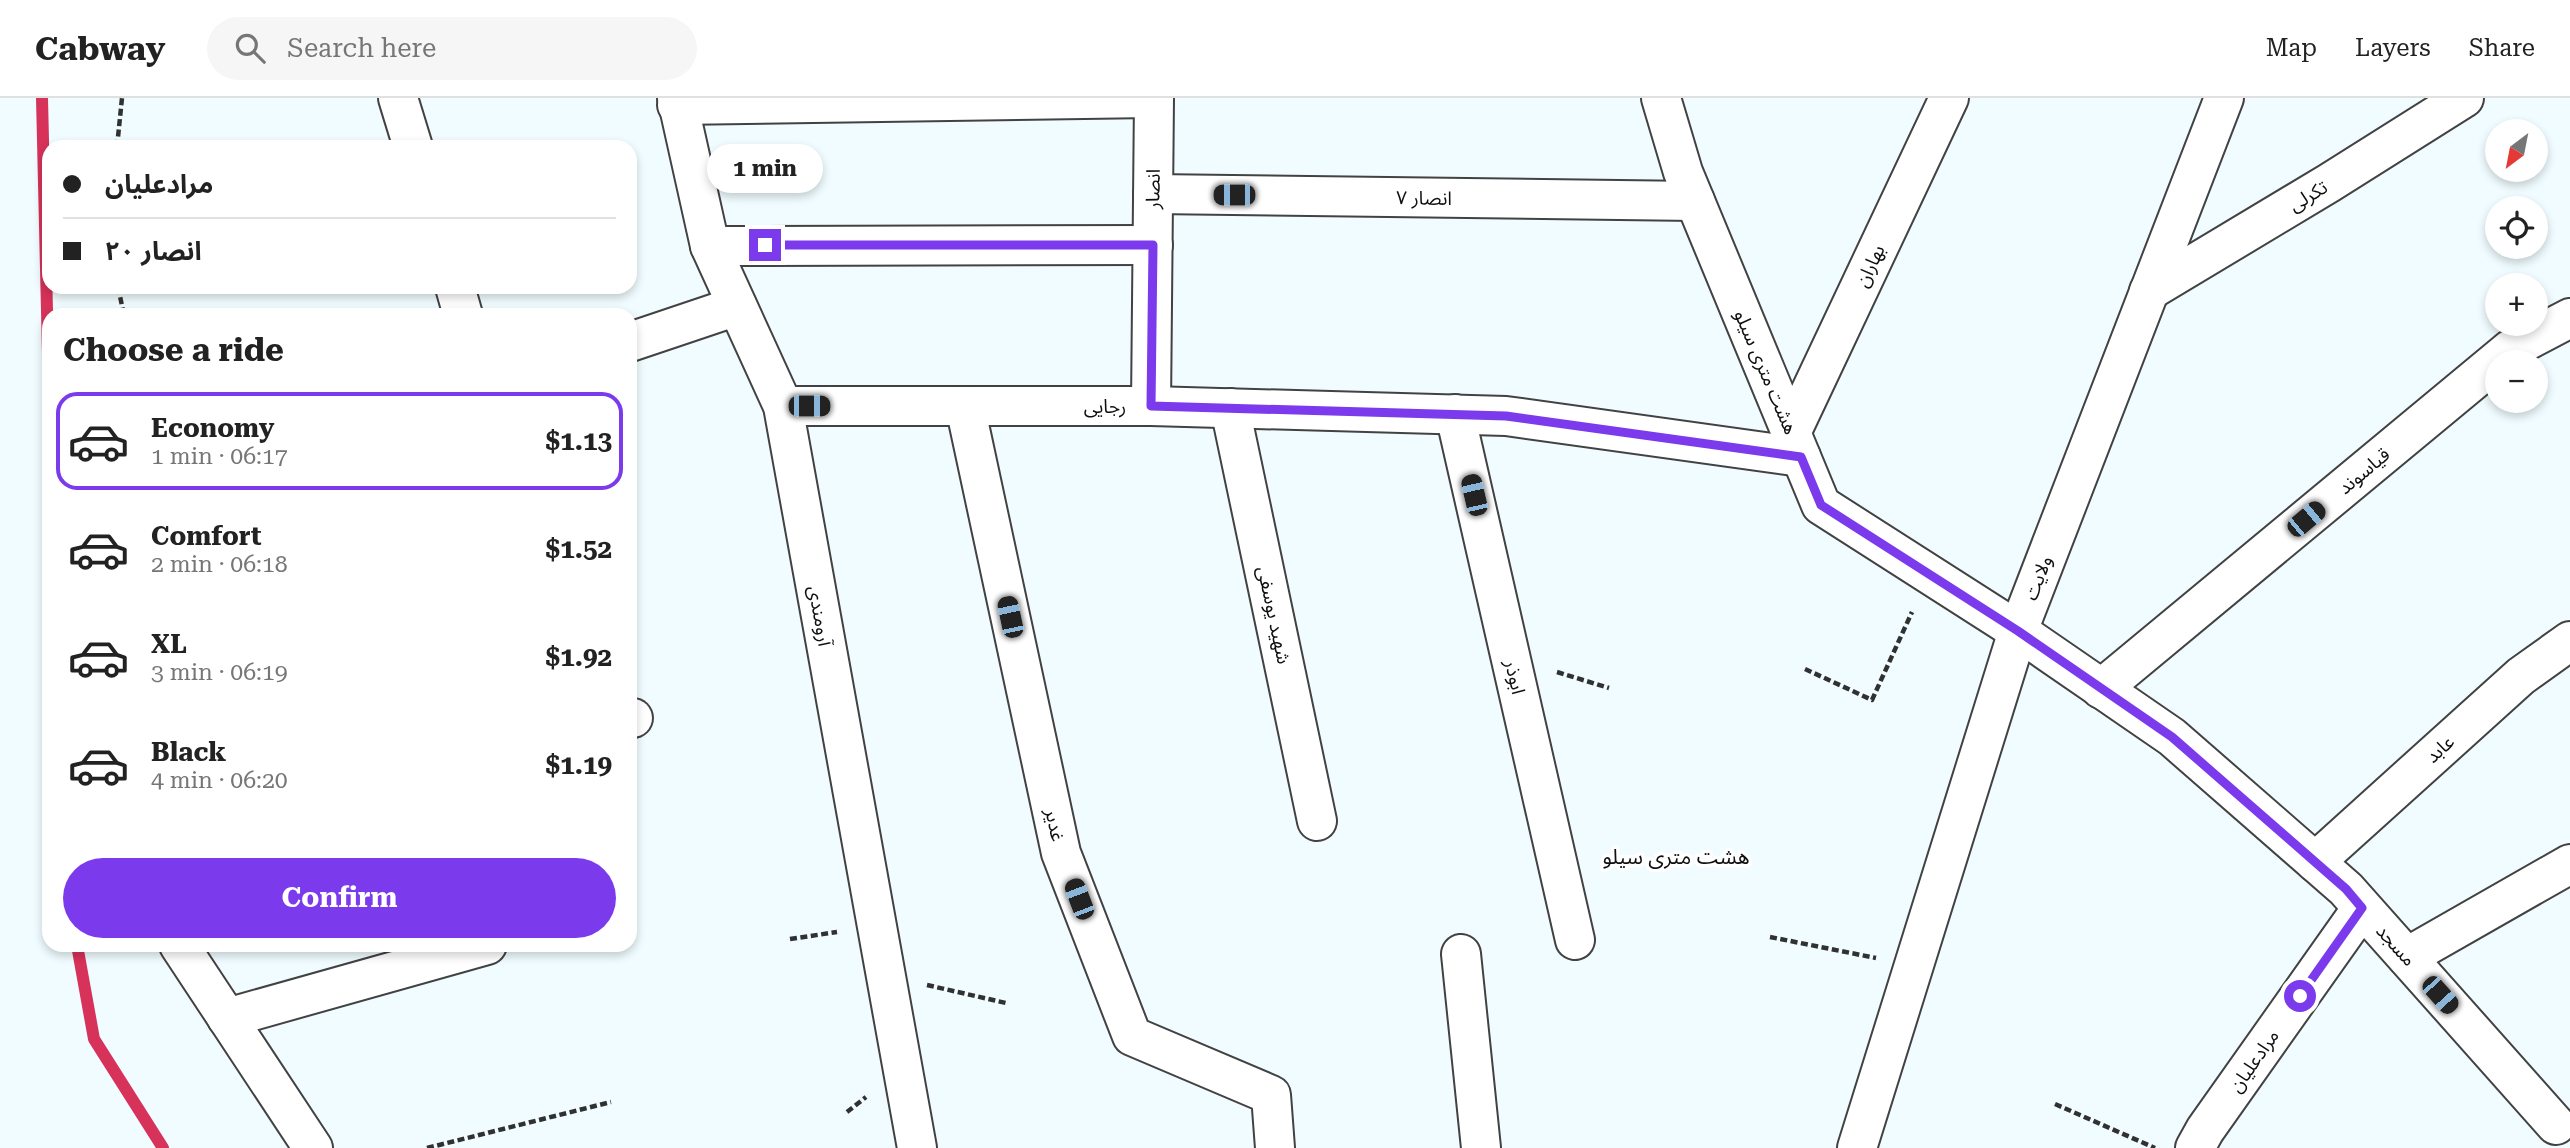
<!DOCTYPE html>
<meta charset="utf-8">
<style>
body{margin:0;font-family:"Roboto Serif","Noto Sans Arabic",serif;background:#f6f6f6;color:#222;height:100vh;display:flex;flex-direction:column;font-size:26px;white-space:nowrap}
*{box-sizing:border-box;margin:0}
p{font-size:23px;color:#767676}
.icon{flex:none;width:38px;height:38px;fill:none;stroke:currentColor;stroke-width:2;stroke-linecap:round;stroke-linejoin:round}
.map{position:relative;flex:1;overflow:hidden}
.drawer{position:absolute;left:42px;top:210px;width:595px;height:644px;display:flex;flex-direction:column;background:#fff;border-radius:21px;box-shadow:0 4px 10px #0003}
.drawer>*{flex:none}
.banner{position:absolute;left:42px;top:42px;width:595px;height:154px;border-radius:21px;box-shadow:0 4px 10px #0003;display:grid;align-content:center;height:154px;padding:0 21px;background:#fff}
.needle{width:46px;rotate:212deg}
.controls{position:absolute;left:2485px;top:21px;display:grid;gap:14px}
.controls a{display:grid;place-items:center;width:63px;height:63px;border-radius:50%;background:#fff;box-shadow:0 4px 10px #0003;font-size:35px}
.end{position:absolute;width:32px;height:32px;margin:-16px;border:9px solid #7c3aed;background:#fff;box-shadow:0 0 0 4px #fff}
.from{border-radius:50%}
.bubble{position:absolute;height:49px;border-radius:24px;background:#fff;box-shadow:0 4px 10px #0003;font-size:23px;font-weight:700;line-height:49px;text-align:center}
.car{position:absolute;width:21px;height:42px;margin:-21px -10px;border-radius:9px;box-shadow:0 0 5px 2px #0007;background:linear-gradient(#222 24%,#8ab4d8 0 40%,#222 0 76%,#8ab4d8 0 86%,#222 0)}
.banner b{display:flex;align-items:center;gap:24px;height:66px;font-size:26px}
.banner b+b{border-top:2px solid #e0e0e0}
.banner i{width:18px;height:18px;background:#222}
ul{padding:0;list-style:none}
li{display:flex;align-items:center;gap:21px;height:98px;margin:0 14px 10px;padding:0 7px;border:4px solid transparent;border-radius:21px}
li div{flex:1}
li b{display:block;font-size:26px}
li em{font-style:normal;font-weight:700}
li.on{border-color:#7c3aed}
li>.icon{width:63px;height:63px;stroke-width:1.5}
h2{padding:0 21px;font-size:32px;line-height:84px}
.primary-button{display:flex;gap:14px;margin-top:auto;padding:14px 21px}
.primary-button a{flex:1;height:80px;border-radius:42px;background:#7c3aed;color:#fff;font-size:28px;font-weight:700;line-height:80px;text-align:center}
header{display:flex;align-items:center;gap:42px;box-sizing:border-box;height:98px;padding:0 35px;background:#fff;border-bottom:2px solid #e0e0e0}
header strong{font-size:33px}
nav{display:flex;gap:38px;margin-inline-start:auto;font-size:24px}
.search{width:490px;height:63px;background:#f6f6f6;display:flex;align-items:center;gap:18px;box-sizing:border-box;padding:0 24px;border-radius:38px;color:#767676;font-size:26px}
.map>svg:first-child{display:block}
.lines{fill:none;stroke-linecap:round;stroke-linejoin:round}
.stream{stroke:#d73259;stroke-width:12}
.minor-casing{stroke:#424242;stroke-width:42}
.path{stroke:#313131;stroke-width:4.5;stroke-dasharray:7 3.5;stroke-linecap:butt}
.minor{stroke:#fff;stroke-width:38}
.route{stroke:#7c3aed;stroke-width:9}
.labels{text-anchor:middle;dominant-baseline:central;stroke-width:7;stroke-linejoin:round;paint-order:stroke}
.street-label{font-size:19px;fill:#0f0f0f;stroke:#fff}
.neighbourhood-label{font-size:21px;fill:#0f0f0f;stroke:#fff}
</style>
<header>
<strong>Cabway</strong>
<div class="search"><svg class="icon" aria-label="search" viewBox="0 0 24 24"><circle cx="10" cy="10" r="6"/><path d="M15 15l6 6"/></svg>Search here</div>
<nav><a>Map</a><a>Layers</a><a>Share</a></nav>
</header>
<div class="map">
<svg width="2570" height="1050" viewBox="0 0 2570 1050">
<rect width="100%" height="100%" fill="#f0fcff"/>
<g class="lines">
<g class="stream">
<path d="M 42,0 L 49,298"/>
<path d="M 77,847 L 94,941 L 163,1050"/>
</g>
<g class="minor-casing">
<g id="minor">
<path d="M 398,0 L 413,49"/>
<path d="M 677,0 L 710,148 L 783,308 L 917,1050"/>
<path d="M 1661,0 L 1683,74 L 1821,407 L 2018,533 L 2172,639 L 2346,791 L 2556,1027"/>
<path d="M 677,7 L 1152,0"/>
<path d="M 1153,96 L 1695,103"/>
<path d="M 710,148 L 1153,147"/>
<path d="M 455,189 L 463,217"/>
<path d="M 2149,193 L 2329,85 L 2464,0"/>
<path d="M 630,244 L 737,208"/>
<path d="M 783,308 L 1151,308 L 1506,318 L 1801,359"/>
<path d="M 965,308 L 1061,755 L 1132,938 L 1271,997 L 1275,1050"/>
<path d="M 1151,308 L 1154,0"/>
<path d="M 1230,310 L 1317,723"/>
<path d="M 1455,316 L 1575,842"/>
<path d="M 1791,335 L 1949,0"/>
<path d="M 2101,591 L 2511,251 L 2570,220"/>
<path d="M 630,620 L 633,620"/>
<path d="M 2315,764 L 2521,578 L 2570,543"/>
<path d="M 179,847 L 313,1050"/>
<path d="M 1461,856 L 1481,1050"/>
<path d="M 2407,859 L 2570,766"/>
<path d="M 227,920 L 487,847"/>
<path d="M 1857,1050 L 2018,533 L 2224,0"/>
<path d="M 2195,1050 L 2205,1032 L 2362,810"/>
</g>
</g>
<g class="path">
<path d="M 117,49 L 122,0"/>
<path d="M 118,189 L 124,217"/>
<path d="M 1805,571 L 1872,602 L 1912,514"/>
<path d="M 1557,574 L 1609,590"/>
<path d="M 1770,839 L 1876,860"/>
<path d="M 790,841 L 837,834"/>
<path d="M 927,887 L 1006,905"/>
<path d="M 2055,1006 L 2155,1050"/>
<path d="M 847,1014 L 866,999"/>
<path d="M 427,1050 L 611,1004"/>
</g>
<use href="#minor" class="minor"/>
</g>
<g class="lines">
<path class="route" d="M 765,147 L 1153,147 L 1151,308 L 1506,318 L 1801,359 L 1821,407 L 2018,533 L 2172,639 L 2346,791 L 2362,810 L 2300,898"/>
</g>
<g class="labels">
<g class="street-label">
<text transform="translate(1153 91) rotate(-89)">انصار</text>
<text transform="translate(2308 98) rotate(-31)">تکرلی</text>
<text transform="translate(1424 100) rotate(1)">انصار ۷</text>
<text transform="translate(1870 168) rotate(-65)">بهاران</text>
<text transform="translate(1766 274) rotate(67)">هشت متری سیلو</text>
<text x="1105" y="308">رجایی</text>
<text transform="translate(2364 373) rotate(-40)">قیاسوند</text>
<text transform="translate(2038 480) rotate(-69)">ولایت</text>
<text transform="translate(1274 517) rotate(78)">شهید یوسفی</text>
<text transform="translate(820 518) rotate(80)">آرومندی</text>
<text transform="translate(1515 579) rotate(77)">ابوذر</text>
<text transform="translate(2440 651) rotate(-42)">عابد</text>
<text transform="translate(1055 727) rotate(78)">غدیر</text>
<text transform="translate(2396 847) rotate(48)">مسجد</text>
<text transform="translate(2254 963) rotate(-55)">مرادعلیان</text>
</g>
<g class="neighbourhood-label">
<text x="1676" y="759">هشت متری سیلو</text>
</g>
</g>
</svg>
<div class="controls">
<a><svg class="needle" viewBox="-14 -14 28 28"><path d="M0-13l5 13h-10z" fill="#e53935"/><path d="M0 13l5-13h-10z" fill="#767676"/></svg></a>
<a><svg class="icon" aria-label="locate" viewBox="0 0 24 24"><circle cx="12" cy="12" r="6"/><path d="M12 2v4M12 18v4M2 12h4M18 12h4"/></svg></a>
<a>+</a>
<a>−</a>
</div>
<i class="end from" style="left:2300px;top:898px"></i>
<i class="end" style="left:765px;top:147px"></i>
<div class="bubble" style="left:707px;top:46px;width:116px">1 min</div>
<i class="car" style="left:1234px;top:97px;rotate:270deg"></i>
<i class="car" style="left:809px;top:308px;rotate:90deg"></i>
<i class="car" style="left:1474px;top:397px;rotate:347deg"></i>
<i class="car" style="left:2306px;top:421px;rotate:50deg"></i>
<i class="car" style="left:1010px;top:519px;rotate:348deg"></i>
<i class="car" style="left:1079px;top:801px;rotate:339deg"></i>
<i class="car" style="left:2440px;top:897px;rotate:138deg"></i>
<div class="banner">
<b><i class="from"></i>مرادعلیان</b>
<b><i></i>انصار ۲۰</b>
</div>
<section class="drawer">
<h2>Choose a ride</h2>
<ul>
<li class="on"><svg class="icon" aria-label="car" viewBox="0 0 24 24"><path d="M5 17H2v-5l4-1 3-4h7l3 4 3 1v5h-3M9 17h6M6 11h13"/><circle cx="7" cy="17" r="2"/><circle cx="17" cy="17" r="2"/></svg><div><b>Economy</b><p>1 min · 06:17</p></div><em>$1.13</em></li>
<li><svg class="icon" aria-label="car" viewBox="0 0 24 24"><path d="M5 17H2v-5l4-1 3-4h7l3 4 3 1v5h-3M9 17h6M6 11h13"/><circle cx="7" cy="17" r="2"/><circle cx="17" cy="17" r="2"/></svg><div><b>Comfort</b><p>2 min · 06:18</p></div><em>$1.52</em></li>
<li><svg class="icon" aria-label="car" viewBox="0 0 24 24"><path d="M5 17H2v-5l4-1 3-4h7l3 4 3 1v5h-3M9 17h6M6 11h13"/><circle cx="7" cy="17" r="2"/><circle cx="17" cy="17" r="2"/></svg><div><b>XL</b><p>3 min · 06:19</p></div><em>$1.92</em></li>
<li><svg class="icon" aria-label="car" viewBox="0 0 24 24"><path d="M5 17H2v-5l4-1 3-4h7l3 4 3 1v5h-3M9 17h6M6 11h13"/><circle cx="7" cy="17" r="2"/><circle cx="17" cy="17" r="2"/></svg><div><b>Black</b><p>4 min · 06:20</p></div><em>$1.19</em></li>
</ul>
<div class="primary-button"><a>Confirm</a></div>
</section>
</div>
